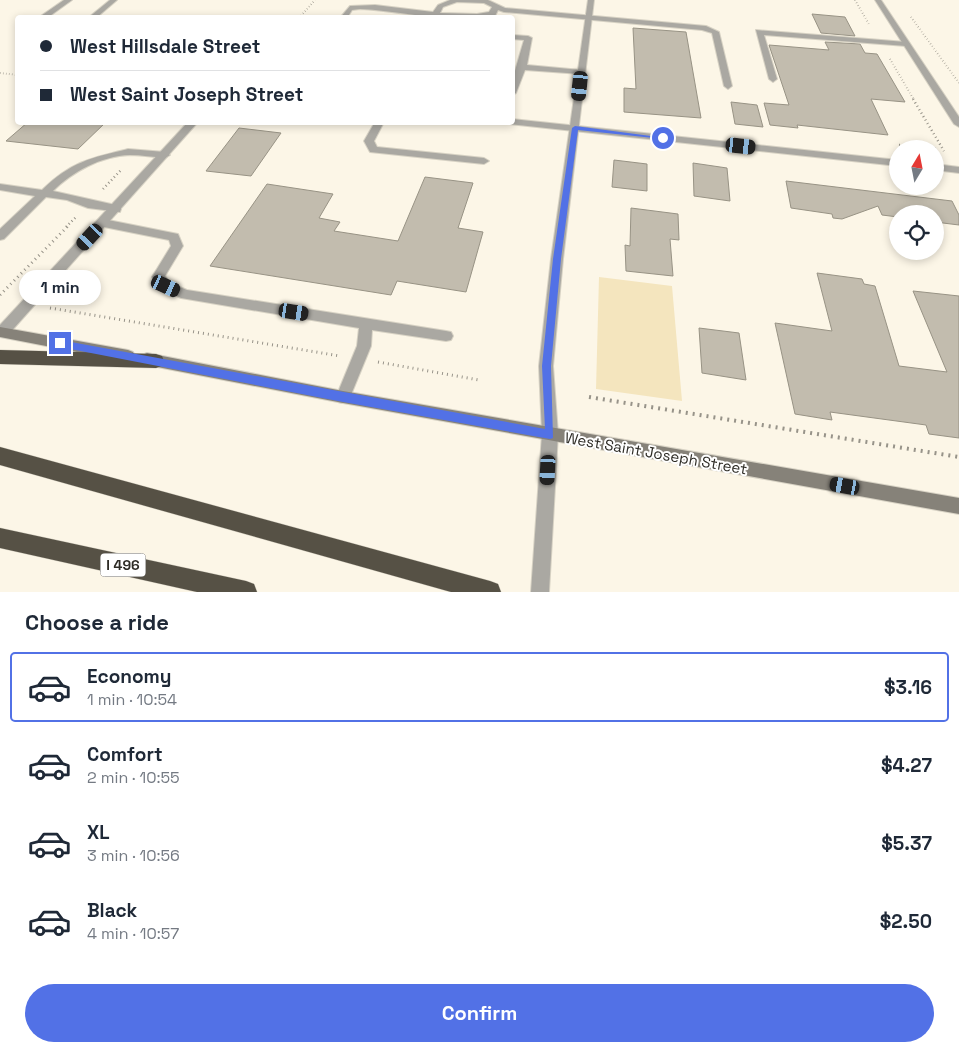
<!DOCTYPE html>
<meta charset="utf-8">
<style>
body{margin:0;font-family:"Space Grotesk",sans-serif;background:#f6f6f7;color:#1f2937;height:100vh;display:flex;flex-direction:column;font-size:19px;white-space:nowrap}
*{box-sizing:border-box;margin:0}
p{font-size:16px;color:#747a83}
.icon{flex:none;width:28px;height:28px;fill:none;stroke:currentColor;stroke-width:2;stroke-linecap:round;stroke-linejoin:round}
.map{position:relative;height:592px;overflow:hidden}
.panel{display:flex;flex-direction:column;background:#fff;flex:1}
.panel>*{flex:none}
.top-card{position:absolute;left:15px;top:15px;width:500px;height:110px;border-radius:5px;box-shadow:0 2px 8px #0003;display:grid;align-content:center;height:110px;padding:0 25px;background:#fff}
.needle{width:32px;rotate:10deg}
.fabs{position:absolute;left:889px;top:140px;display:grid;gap:10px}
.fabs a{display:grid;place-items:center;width:55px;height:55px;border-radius:50%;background:#fff;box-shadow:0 2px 8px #0003;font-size:25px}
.end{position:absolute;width:22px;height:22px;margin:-11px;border:6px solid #5271e6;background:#fff;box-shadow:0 0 0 2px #fff}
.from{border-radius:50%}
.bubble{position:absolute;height:35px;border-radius:18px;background:#fff;box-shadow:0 2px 8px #0003;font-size:16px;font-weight:700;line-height:35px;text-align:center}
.car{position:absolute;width:15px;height:30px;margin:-15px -8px;border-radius:6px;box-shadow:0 0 4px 1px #0007;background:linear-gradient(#222 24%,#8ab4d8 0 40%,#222 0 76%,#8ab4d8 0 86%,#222 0)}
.top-card b{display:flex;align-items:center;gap:18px;height:48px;font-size:19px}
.top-card b+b{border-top:1px solid #e0e1e3}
.top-card i{width:12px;height:12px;background:#1f2937}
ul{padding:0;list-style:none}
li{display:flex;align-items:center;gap:15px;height:70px;margin:0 10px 8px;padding:0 15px;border:2px solid transparent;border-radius:5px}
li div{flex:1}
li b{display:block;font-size:19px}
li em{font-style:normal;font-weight:700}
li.active{border-color:#5271e6}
li>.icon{width:45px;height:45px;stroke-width:1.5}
h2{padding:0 25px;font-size:22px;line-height:60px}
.cta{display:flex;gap:10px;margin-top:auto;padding:10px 25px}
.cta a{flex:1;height:58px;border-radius:30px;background:#5271e6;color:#fff;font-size:20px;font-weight:700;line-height:58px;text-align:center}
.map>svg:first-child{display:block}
.green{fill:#f4e5be}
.building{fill:#c2bcae;stroke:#989385}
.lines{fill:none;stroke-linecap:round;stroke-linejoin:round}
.service-casing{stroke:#d7d2c4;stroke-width:2}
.minor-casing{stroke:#d7d2c4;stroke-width:2}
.tertiary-casing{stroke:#d7d2c4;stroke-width:2}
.secondary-casing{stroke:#d7d2c4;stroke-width:2}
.motorway-casing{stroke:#d7d2c4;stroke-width:1}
.path-far3{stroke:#979389;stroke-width:2;stroke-dasharray:0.5 2.5;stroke-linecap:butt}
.path-far2{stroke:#979389;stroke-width:2.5;stroke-dasharray:1 3;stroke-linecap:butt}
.path-far1{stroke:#979389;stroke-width:3;stroke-dasharray:1 4;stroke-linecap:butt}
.path{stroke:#979389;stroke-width:4;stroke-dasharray:2 5;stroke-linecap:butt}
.service{fill:#aaa8a2;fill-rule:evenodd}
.minor{fill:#aaa8a2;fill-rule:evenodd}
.tertiary{fill:#aaa8a2;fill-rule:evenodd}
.secondary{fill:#868279;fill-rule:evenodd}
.motorway{fill:#565145;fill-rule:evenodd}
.route{fill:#5271e6}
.labels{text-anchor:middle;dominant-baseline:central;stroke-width:4;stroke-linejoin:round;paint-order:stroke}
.shield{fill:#fff;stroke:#6d6b67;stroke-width:1}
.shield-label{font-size:14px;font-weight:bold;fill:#2e2c26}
.street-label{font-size:15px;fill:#2e2c26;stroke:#fff}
</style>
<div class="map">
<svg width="959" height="592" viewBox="0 0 959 592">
<rect width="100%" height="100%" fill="#fcf6e7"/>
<path class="green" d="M 599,277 L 672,286 L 682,401 L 596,389 Z"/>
<g class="building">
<path d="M 812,14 L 845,17 L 855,36 L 821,33 Z"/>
<path d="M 633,28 L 686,32 L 701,118 L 624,112 L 624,88 L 636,89 Z"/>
<path d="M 825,42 L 860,44 L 865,53 L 877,54 L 905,102 L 871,99 L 888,135 L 797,125 L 798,128 L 770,125 L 764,103 L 789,105 L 769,45 L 829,50 Z"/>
<path d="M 731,102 L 757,105 L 763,127 L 735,124 Z"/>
<path d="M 28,122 L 106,122 L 78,149 L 6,141 Z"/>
<path d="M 239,128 L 281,133 L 251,176 L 206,171 Z"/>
<path d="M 614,160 L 647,164 L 647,191 L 612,187 Z"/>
<path d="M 693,163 L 727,168 L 730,201 L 694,196 Z"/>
<path d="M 425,177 L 473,183 L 458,228 L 483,232 L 466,292 L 397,281 L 391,295 L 210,266 L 267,184 L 333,194 L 319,218 L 340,222 L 334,231 L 398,241 Z"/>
<path d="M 786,181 L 952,201 L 959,215 L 959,225 L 935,222 L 935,214 L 898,214 L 898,217 L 882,215 L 878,206 L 842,219 L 833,218 L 832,214 L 791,208 Z"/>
<path d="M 631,208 L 678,214 L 679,240 L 670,239 L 673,276 L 626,271 L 625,245 L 630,246 Z"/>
<path d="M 817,273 L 862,279 L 864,284 L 875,286 L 899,366 L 947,372 L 913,291 L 959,296 L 959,438 L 929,434 L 926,425 L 830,412 L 832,420 L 795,414 L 775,323 L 832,331 Z"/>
<path d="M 699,328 L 739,333 L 746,380 L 702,373 Z"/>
</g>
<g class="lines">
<g class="service-casing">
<g id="service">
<path d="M 450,0 L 488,0 L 505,8 L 706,26 L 719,32 L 732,86 L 728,89 L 724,86 L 712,33 L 702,30 L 504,12 L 498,10 L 495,16 C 450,25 405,11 360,9 L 352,10 L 347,18 L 340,18 L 350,6 L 375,5 L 433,12 L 438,5 ZM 457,2 L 484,3 L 492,7 L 489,12 L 477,14 L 440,13 L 443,7 Z"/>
<path d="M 756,30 L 906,42 L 910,44 L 906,46 L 764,35 L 777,79 L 773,82 L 769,79 Z"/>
<path d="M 512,35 L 528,36 L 532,38 L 527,65 L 581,70 L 585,72 L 581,74 L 525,70 L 516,93 L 512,95 L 512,81 L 524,40 L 512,39 Z"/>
<path d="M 375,122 L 384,122 L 374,141 L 377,147 L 484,158 L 489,161 L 484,164 L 370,152 L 364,141 Z"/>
<path d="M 128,149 L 165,152 L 170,155 L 165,158 C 153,157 141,155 130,155 C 101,156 72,172 53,191 L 120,206 L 121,209 L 120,212 L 88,208 L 67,200 L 46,197 L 4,239 L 0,240 L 0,229 L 35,196 L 0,190 L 0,184 L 42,190 C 71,162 90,158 128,149 Z"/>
<path d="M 103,219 L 178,234 L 183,246 L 165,276 L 170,283 L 187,290 L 446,331 L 451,332 L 453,336 L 451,340 L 446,341 L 372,330 L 371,346 L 348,402 L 343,403 L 338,402 L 336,397 L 357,346 L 359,328 L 181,298 L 162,289 L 152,277 L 171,246 L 169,240 L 99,226 L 97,223 Z"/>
</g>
</g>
<g class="minor-casing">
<g id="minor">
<path d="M 64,0 L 72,0 L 47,18 L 38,18 Z"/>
<path d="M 110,0 L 117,0 L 96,18 L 88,18 Z"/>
<path d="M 875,0 L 881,0 L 959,117 L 959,127 L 954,124 Z"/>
<path d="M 512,119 L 898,160 L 898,166 L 509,124 L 508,122 L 512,122 Z"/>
<path d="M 188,122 L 198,122 L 7,336 L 0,337 L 0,325 Z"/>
<path d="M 935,164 L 959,167 L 959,173 L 935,170 Z"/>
</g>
</g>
<g class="tertiary-casing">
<path id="tertiary" d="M 588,0 L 594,0 L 563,259 L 553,366 L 558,434 L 549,592 L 531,592 L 542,434 L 539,366 L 551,259 Z"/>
</g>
<g class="secondary-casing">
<g id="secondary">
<path d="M 0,327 L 128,350 L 133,352 L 135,356 L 133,360 L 128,362 L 0,337 Z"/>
<path d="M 147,353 L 343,391 L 959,498 L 959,514 L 343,403 L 147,365 L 142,363 L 140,359 L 142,355 Z"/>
</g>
</g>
<g class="motorway-casing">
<g id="motorway">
<path d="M 0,350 L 156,354 L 162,356 L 164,361 L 162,366 L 156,368 L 0,364 Z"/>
<path d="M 0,447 L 490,581 L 498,584 L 501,592 L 451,592 L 0,465 Z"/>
<path d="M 0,528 L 246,581 L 254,584 L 257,592 L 197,592 L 0,548 Z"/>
</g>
</g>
<g class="path-far3">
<path d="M 855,0 L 870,26"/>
<path d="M 911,17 L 959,83"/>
<path d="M 299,18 L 315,0"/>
<path d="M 890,59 L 914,100"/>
<path d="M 0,73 L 18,75"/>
</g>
<g class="path-far2">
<path d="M 913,99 L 944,151"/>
<path d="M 899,145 L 937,149"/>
<path d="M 103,189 L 121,170"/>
<path d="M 66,227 L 76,217"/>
</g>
<g class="path-far1">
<path d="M 0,295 L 68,226"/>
<path d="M 50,308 L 340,356"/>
<path d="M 378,362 L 479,380"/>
</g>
<path class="path" d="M 589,397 L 959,457"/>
<use href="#service" class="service"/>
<use href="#minor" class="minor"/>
<use href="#tertiary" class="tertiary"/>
<use href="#secondary" class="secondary"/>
<use href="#motorway" class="motorway"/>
</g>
<path class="route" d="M 575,126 L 666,138 L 663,139 L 578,130 L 561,259 L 551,366 L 553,438 L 550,439 L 343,402 L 60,347 L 56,343 L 60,340 L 545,429 L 542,366 L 553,259 L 572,128 Z"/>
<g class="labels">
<rect class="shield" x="100.5" y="553.5" width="45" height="23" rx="4"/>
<g class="shield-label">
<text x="123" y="565">I 496</text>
</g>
<g class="street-label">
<text transform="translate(656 453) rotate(10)">West Saint Joseph Street</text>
</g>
</g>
</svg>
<div class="fabs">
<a><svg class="needle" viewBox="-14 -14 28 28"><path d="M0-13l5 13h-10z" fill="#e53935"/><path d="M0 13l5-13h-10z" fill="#747a83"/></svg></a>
<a><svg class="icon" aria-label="locate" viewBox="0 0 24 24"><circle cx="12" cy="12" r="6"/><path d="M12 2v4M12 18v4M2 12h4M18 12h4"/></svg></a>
</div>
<i class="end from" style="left:663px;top:138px"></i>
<i class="end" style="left:60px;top:343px"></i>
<div class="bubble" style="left:19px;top:270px;width:82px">1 min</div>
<i class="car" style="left:580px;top:86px;rotate:186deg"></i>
<i class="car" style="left:741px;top:146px;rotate:96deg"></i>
<i class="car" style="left:90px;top:237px;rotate:223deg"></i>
<i class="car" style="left:166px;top:286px;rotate:115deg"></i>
<i class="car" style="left:294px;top:312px;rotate:99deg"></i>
<i class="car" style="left:548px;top:470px;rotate:183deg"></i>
<i class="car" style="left:845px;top:486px;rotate:280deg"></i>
<div class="top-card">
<b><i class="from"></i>West Hillsdale Street</b>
<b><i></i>West Saint Joseph Street</b>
</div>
</div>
<section class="panel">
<h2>Choose a ride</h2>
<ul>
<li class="active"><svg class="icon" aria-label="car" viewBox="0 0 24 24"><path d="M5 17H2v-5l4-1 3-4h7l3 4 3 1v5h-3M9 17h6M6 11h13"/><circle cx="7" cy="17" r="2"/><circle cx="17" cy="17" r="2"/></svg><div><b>Economy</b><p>1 min · 10:54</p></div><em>$3.16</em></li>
<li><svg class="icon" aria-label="car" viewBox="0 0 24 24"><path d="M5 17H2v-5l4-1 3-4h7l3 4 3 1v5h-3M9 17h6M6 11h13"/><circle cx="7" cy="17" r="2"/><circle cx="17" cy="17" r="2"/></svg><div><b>Comfort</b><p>2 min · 10:55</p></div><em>$4.27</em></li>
<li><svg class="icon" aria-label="car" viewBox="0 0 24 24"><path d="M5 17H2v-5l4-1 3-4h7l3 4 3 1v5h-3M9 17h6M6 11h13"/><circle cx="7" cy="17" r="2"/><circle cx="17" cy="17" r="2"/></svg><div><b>XL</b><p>3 min · 10:56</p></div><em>$5.37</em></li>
<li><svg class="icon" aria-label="car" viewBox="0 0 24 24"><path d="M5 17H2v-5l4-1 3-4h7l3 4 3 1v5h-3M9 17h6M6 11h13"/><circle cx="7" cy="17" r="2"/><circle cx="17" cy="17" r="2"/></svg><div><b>Black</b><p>4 min · 10:57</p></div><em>$2.50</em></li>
</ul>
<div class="cta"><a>Confirm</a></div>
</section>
